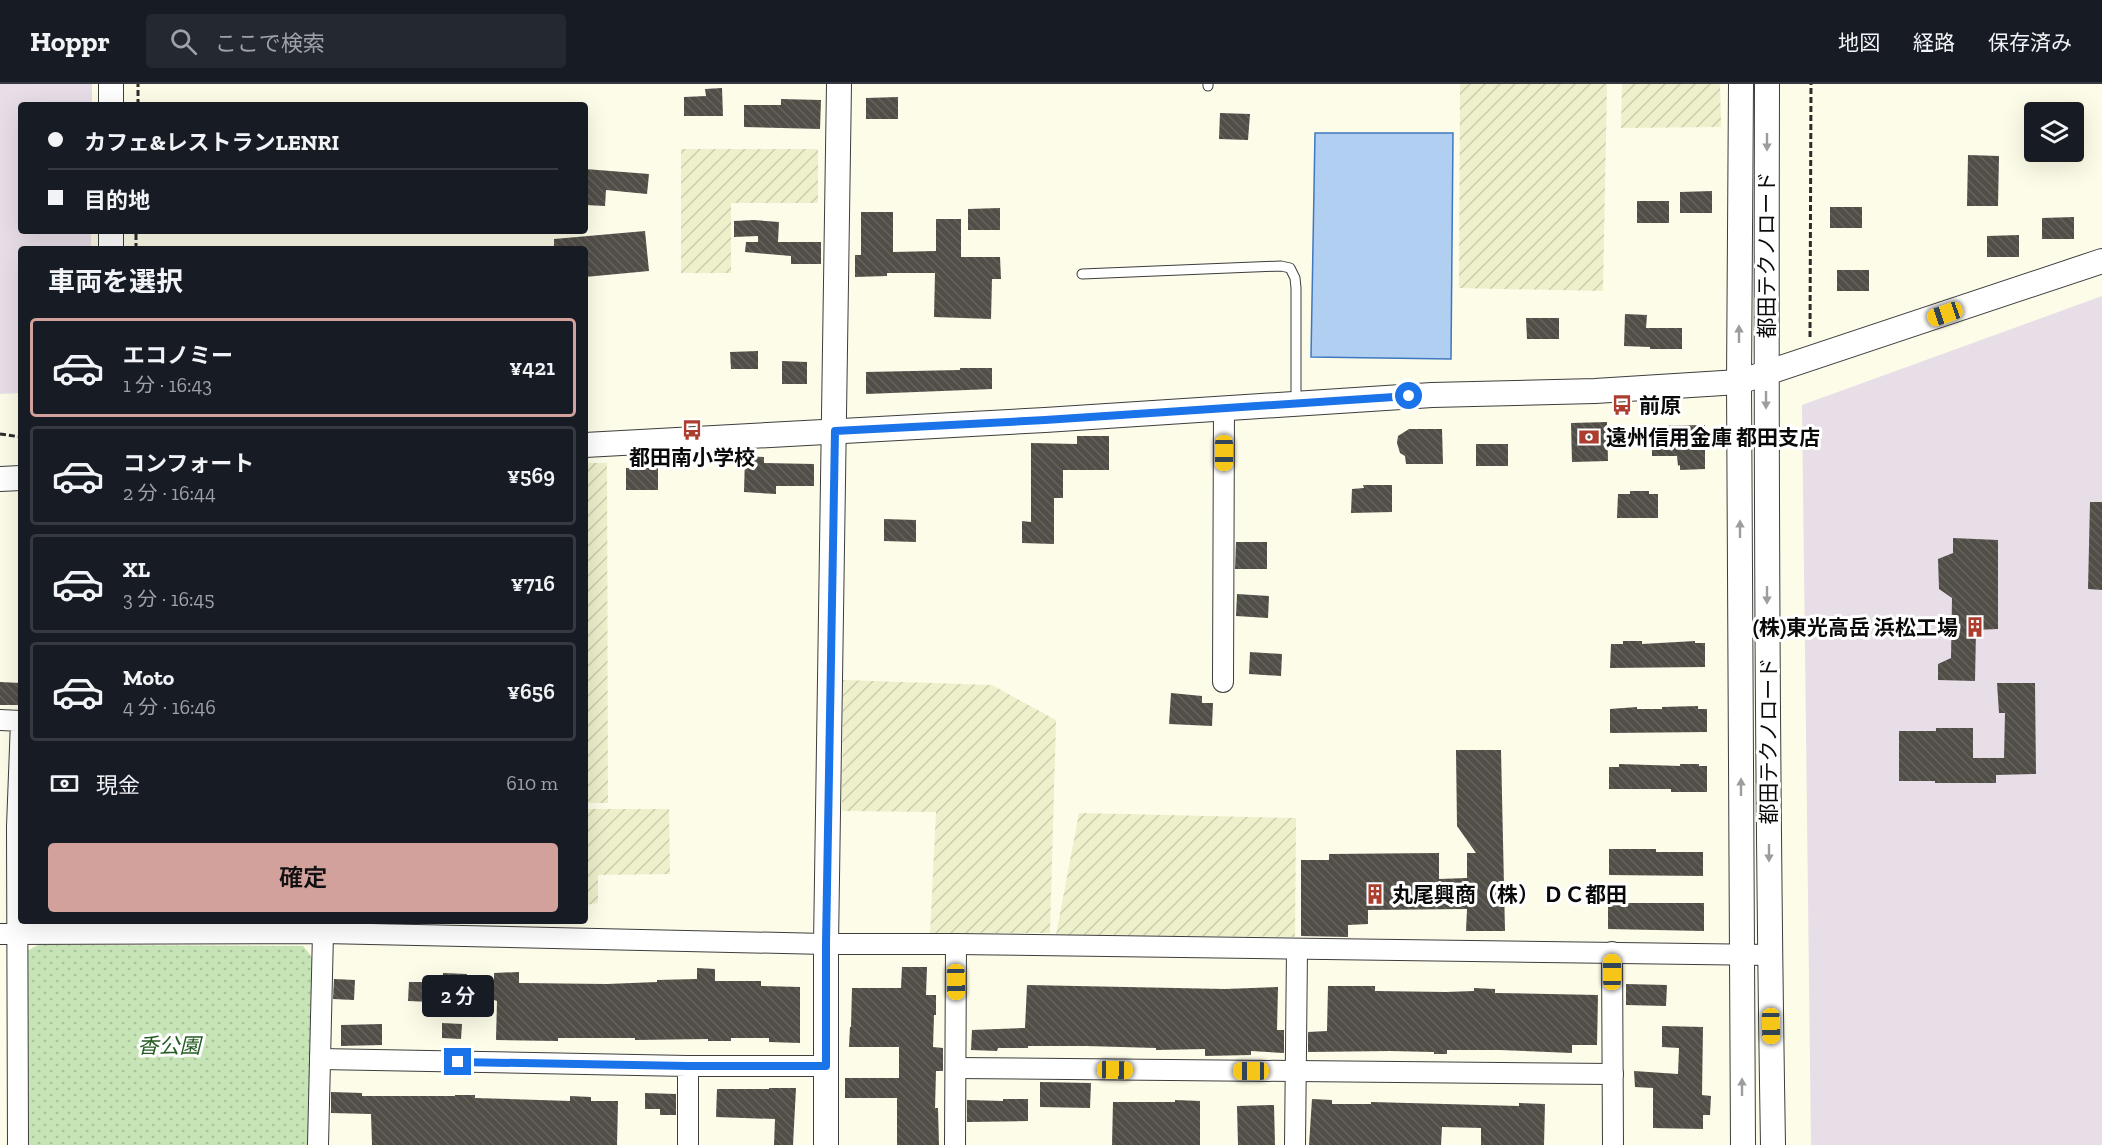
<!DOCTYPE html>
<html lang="ja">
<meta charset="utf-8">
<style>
body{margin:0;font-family:"Zilla Slab","Noto Sans JP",serif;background:#242831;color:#f1f3f6;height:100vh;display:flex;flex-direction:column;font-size:22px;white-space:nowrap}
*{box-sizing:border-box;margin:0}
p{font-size:20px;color:#9ea1a6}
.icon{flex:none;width:33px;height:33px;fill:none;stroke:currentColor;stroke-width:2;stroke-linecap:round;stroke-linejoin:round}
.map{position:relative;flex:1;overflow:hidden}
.drawer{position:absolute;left:18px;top:162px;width:570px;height:678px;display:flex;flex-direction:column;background:#171b24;border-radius:6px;box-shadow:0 6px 24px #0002}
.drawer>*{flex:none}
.banner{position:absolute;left:18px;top:18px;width:570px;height:132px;border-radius:6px;box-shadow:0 6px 24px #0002;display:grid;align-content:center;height:132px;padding:0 30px;background:#171b24}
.tools{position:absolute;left:2024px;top:18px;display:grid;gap:12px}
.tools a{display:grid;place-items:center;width:60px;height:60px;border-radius:6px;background:#171b24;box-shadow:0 6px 24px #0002;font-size:30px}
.end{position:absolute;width:27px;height:27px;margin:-14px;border:8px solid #1a73e8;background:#fff;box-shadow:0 0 0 3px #fff}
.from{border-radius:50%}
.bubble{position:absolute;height:42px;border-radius:6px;background:#171b24;box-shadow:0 6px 24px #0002;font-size:20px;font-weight:600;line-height:42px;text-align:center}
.car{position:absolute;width:18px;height:36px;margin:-18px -9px;border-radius:8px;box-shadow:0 0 4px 2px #0007;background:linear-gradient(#f5c518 24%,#345 0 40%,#f5c518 0 76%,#345 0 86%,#f5c518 0)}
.banner b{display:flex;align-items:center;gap:21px;height:57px;font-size:22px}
.banner b+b{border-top:2px solid #363941}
.banner i{width:15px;height:15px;background:#f1f3f6}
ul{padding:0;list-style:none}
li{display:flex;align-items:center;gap:18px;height:99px;margin:0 12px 9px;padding:0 18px;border:3px solid #363941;border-radius:6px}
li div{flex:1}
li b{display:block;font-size:22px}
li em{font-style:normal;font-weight:600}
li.selected{border-color:#d2a19c}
li>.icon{width:54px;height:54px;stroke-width:1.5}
h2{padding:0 30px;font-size:27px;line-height:72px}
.pay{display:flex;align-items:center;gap:15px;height:66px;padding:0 30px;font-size:22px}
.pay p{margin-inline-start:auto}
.action{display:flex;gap:12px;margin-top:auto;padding:12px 30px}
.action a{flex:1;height:69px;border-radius:6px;background:#d2a19c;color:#111;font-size:24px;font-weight:600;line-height:69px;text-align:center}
header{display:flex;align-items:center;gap:36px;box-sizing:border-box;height:84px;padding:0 30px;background:#171b24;border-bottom:2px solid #363941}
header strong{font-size:28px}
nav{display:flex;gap:33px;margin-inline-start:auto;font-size:21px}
.search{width:420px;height:54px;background:#242831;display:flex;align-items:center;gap:15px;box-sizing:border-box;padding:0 21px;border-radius:6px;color:#9ea1a6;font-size:22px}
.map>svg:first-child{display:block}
.industrial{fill:#e8dee8}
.farmland{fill:url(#farmland-furrows)}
.park{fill:url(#park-dots)}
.water{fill:#b1cff0;stroke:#3f78c1;stroke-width:1.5}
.building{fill:url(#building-back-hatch)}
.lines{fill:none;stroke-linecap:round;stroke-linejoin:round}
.service-casing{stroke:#3d3d3d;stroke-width:11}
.minor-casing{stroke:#3d3d3d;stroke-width:22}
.tertiary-casing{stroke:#3d3d3d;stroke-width:26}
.path{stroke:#2c2c2c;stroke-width:3;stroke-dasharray:6 3;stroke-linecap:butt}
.service{stroke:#fff;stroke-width:9}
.minor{stroke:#fff;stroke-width:20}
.tertiary{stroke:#fff;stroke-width:24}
.oneway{fill:#9d9d9d}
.route{stroke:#1a73e8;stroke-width:8}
.labels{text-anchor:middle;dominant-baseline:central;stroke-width:6;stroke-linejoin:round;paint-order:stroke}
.street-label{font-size:21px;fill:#0a0a0a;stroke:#fff}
.poi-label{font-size:21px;font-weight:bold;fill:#0a0a0a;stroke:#fff;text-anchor:start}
.park-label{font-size:21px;font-style:italic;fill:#235b21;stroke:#fff}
</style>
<header>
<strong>Hoppr</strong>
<div class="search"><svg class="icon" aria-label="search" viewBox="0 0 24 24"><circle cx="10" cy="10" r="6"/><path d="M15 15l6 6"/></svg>ここで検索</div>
<nav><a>地図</a><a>経路</a><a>保存済み</a></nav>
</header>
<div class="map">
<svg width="2102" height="1061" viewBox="0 0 2102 1061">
<defs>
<pattern id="farmland-furrows" width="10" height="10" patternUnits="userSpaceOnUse" patternTransform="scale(1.5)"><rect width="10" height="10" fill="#eef0cb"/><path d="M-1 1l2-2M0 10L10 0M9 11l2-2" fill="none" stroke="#cbccad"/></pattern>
<pattern id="park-dots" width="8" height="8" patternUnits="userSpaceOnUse" patternTransform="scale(1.5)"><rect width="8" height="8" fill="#c6e4b6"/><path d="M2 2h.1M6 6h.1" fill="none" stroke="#a9c29b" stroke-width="1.8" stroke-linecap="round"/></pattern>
<pattern id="building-back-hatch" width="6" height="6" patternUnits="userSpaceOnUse" patternTransform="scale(1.5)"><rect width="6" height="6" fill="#514d47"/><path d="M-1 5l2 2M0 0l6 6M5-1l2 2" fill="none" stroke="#65625d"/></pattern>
</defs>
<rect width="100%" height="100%" fill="#fdfce8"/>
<g class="industrial">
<path d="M 0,0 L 92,0 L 92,21 L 21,21 L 21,147 L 91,147 L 91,165 L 21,165 L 21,309 L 0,310 Z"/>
<path d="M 2102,212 L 2102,1061 L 1811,1061 L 1802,321 Z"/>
</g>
<g class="farmland">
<path d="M 1460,0 L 1607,0 L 1603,207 L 1459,204 Z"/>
<path d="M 1622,0 L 1720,0 L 1721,43 L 1621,44 Z"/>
<path d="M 681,65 L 818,65 L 818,119 L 731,119 L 731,189 L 681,189 Z"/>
<path d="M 585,379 L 607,379 L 608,719 L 585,719 Z"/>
<path d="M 843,596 L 992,601 L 1056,636 L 1050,849 L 930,849 L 936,728 L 842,727 Z"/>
<path d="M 585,725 L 669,725 L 670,790 L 598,791 L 598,819 L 585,821 Z"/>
<path d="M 1079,729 L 1296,734 L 1295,853 L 1056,851 Z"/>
</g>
<path class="park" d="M 38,861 L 303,862 L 312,873 L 308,1061 L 25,1061 L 27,867 Z"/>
<path class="water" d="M 1315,49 L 1453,49 L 1451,275 L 1311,273 Z"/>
<g class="building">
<path d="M 722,4 L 723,32 L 684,32 L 684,13 L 706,12 L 705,5 Z"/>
<path d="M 898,13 L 898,35 L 866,35 L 866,14 Z"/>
<path d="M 781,15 L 821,16 L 820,45 L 744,43 L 744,21 L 781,21 Z"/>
<path d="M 1220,29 L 1250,30 L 1248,56 L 1219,55 Z"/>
<path d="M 1968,71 L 1999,72 L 1998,122 L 1967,122 Z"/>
<path d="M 585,85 L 649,90 L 647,110 L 606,106 L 605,122 L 585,121 Z"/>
<path d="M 1712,107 L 1712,129 L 1680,129 L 1680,108 Z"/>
<rect x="1637" y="117" width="32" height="22"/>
<rect x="1830" y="123" width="32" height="21"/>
<path d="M 1000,124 L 1000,146 L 968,146 L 968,125 Z"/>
<path d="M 861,128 L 893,128 L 893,168 L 936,167 L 936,135 L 961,135 L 961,173 L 1000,173 L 1001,195 L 992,195 L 991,235 L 934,233 L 935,189 L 887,189 L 887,192 L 855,193 L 855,171 L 861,171 Z"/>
<path d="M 2074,133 L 2074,155 L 2042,155 L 2042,134 Z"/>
<path d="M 754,136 L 779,138 L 778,158 L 821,158 L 821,180 L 791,180 L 791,172 L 745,168 L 746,158 L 758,158 L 758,152 L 734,153 L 734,137 Z"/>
<path d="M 645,147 L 649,187 L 585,193 L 585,165 L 554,165 L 554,155 Z"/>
<path d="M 2019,151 L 2019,173 L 1987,173 L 1987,152 Z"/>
<rect x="1837" y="186" width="32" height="21"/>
<path d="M 1625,230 L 1647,231 L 1646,244 L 1682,244 L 1682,265 L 1650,265 L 1650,263 L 1624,262 Z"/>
<path d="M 1526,234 L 1559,234 L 1559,255 L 1527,255 Z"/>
<path d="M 758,267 L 758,285 L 731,285 L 730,268 Z"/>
<path d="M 782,277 L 807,278 L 807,300 L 782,300 Z"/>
<path d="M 960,284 L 992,284 L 992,305 L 866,310 L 866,288 L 960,286 Z"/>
<path d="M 1607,338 L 1608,377 L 1572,378 L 1571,339 Z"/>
<path d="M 1705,341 L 1705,385 L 1680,386 L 1680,381 L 1678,382 L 1677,372 L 1652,372 L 1652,342 Z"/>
<path d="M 1409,345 L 1442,345 L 1443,380 L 1406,380 L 1405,372 L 1400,369 L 1397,359 L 1398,352 Z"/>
<path d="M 1077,352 L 1109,352 L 1109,386 L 1063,386 L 1063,414 L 1054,414 L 1054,460 L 1022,459 L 1022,437 L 1031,438 L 1031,359 L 1077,360 Z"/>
<rect x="1476" y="360" width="32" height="22"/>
<path d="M 745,372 L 764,373 L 764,379 L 814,380 L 814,402 L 776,402 L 776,410 L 744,408 Z"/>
<rect x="626" y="384" width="32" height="22"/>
<path d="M 1363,401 L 1392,401 L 1392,428 L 1351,429 L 1352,405 L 1364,404 Z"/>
<path d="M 1630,407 L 1649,407 L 1649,410 L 1658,410 L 1658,434 L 1617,434 L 1618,410 L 1630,410 Z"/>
<path d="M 2090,418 L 2102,418 L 2102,506 L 2088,505 Z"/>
<path d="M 884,435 L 916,436 L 916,458 L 884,457 Z"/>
<path d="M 1953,454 L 1998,456 L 1998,545 L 1976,546 L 1975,597 L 1938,596 L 1938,580 L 1951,574 L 1952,514 L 1939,505 L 1938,475 L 1953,469 Z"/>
<path d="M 1236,458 L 1267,458 L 1267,485 L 1235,485 Z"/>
<path d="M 1237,510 L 1269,512 L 1268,534 L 1236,532 Z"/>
<path d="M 1623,557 L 1642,557 L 1642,560 L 1695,557 L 1695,559 L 1705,559 L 1705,583 L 1610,584 L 1611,560 L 1623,560 Z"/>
<path d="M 1250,568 L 1282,570 L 1281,592 L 1249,590 Z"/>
<path d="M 0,598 L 21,599 L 21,621 L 0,621 Z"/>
<path d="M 1997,599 L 2035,599 L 2036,690 L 1996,691 L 1996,699 L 1935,699 L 1935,697 L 1899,697 L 1899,647 L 1936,647 L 1936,644 L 1973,644 L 1973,674 L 2004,674 L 2005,629 L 1999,629 Z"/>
<path d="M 1171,609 L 1202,612 L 1202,619 L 1213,619 L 1212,642 L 1169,640 Z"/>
<path d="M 1698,622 L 1698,625 L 1707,625 L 1707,648 L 1610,649 L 1610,625 L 1637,623 L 1637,625 L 1662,625 L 1662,623 Z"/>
<path d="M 1456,666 L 1501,666 L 1505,847 L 1466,847 L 1467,825 L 1368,826 L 1368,840 L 1348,841 L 1348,853 L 1301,852 L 1301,776 L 1329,776 L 1329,770 L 1439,769 L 1439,795 L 1467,794 L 1467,769 L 1476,769 L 1457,742 Z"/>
<path d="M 1619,680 L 1680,682 L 1680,680 L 1699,680 L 1699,682 L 1707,682 L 1707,708 L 1671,708 L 1671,705 L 1609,705 L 1609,683 L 1619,683 Z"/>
<path d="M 1609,765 L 1656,765 L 1656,768 L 1703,768 L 1703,792 L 1609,791 Z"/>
<path d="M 1608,819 L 1704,819 L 1704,847 L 1608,845 Z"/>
<path d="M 902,883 L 927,883 L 926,911 L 936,911 L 936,931 L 934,931 L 933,963 L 943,964 L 943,987 L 936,987 L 935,1024 L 938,1024 L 939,1061 L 897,1061 L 897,1014 L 845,1014 L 845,994 L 899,994 L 899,963 L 849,963 L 850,943 L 851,943 L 852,904 L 901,904 Z"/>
<path d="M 697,884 L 715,885 L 715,897 L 761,897 L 761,902 L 800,903 L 800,959 L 769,958 L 769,954 L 731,954 L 731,957 L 708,957 L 708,955 L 635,956 L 635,954 L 558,954 L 558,957 L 496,956 L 497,917 L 494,916 L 494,889 L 519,888 L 519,899 L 607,900 L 657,898 L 657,896 L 697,895 Z"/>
<path d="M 443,889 L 467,890 L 466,910 L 442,909 Z"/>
<path d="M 334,895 L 355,896 L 354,916 L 333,915 Z"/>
<path d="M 409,898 L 432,898 L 432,918 L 408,917 Z"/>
<path d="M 1626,900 L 1667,901 L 1666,922 L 1626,921 Z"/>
<path d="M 1027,901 L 1225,905 L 1278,903 L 1277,946 L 1284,946 L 1284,969 L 1251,967 L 1251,971 L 1205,972 L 1205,965 L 1156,966 L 1156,964 L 1086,962 L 1028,962 L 1028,964 L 998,964 L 997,967 L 971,966 L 972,946 L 1025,944 Z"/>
<path d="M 1328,902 L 1375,902 L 1375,907 L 1446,908 L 1474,907 L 1474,904 L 1495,905 L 1495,909 L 1598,911 L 1597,961 L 1572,961 L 1572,969 L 1500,966 L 1447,966 L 1447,970 L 1434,970 L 1434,968 L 1390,967 L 1308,968 L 1308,948 L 1327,947 Z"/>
<path d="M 442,939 L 462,940 L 461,955 L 442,954 Z"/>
<path d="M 382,940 L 382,961 L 341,962 L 341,941 Z"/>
<path d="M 1662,942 L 1703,943 L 1702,1011 L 1711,1012 L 1710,1031 L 1703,1031 L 1703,1045 L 1653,1044 L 1653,1004 L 1635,1003 L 1634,987 L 1678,990 L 1679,964 L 1662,963 Z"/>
<path d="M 1040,998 L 1091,999 L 1090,1024 L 1040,1023 Z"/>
<path d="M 769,1004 L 796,1004 L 793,1061 L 774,1061 L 775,1035 L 716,1033 L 717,1005 L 769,1005 Z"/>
<path d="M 331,1008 L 362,1009 L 362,1012 L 455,1012 L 455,1011 L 475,1011 L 475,1014 L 570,1017 L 570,1012 L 591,1013 L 591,1017 L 618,1017 L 617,1061 L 372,1061 L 371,1030 L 331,1029 Z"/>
<path d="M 645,1009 L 676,1010 L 676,1031 L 660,1031 L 660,1025 L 645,1025 Z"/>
<path d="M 1003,1015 L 1028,1015 L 1028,1037 L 967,1038 L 967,1016 L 1003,1017 Z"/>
<path d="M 1312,1015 L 1332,1016 L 1332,1020 L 1371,1020 L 1371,1018 L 1519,1022 L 1519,1019 L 1545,1020 L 1544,1061 L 1481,1061 L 1481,1044 L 1442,1043 L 1441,1061 L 1309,1061 Z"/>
<path d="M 1175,1016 L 1200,1017 L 1200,1061 L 1112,1061 L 1113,1018 L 1175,1018 Z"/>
<path d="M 1274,1021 L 1275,1061 L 1238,1061 L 1237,1022 Z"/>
</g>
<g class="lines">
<g class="service-casing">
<g id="service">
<path d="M 1208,0 L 1208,2"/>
<path d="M 1082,190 L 1281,182 L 1290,184 L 1295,194 L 1296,204 L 1296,319"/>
</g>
</g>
<g class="minor-casing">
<g id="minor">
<path d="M 1223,598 L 1224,323"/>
<path d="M 0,636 L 21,637 L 17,743 L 18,1061"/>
<path d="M 323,849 L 826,860 L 956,860 L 1770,871"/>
<path d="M 0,850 L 323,849 L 318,1061"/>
<path d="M 1612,868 L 1613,1061"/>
<path d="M 320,975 L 688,982 L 688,1061"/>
<path d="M 688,982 L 826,982"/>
<path d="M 956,984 L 1613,990"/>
<path d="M 955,1061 L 956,860"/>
<path d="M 1295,1061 L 1297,865"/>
</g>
</g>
<g class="tertiary-casing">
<g id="tertiary">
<path d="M 1741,0 L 1739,298 L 1743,1061"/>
<path d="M 1767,0 C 1766,354 1767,707 1773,1061"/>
<path d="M 111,21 L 111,0"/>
<path d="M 111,165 L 111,147"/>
<path d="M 585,361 L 1045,336 L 1432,311 L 1595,307 L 1739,298 L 2102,177"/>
<path d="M 0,395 L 21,394"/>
<path d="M 826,1061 L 826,860 L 839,0"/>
</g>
</g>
<g class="path">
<path d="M 138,21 L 138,0"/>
<path d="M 136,165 L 136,147"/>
<path d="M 1810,253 L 1811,0"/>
<path d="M 0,350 L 21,353"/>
</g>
<use href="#service" class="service"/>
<use href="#minor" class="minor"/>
<use href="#tertiary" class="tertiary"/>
</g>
<defs><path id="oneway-solid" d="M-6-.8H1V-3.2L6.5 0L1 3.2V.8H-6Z" transform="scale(1.5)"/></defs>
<g class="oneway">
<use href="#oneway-solid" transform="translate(1767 58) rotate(90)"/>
<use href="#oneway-solid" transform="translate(1739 250) rotate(-90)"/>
<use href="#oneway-solid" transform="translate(1766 316) rotate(90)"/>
<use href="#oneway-solid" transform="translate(1740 445) rotate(-90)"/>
<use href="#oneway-solid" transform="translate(1767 511) rotate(90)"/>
<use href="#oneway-solid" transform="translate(1741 703) rotate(-90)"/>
<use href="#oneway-solid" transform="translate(1769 769) rotate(90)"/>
<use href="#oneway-solid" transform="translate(1742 1003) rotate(-90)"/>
</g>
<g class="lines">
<path class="route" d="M 458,978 L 688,982 L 826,982 L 826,860 L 835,347 L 1045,336 L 1409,312"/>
</g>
<defs>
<g id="bus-bare" transform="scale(1.62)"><path d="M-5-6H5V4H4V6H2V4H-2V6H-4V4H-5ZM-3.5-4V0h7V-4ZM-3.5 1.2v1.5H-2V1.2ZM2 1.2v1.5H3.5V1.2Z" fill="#ad3d2e" stroke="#fff" stroke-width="2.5" paint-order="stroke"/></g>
<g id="bank-bare" transform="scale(1.62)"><path d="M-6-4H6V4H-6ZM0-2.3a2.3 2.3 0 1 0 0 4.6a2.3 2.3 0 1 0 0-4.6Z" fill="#ad3d2e" stroke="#fff" stroke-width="2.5" paint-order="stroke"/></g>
<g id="building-bare" transform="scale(1.62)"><path d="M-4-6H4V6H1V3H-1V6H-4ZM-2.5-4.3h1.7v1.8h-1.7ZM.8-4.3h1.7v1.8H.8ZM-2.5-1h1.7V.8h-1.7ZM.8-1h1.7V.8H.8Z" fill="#ad3d2e" stroke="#fff" stroke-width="2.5" paint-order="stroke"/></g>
</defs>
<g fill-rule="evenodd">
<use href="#bus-bare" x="1622" y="321"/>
<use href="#bus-bare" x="692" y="346"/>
<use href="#bank-bare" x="1589" y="353"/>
<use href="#building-bare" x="1975" y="543"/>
<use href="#building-bare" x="1375" y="810"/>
</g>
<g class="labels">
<g class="street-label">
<text transform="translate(1766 171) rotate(-90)">都田テクノロード</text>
<text transform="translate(1768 657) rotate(-90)">都田テクノロード</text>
</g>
<g class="poi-label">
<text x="1639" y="321">前原</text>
<text x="1606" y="353">遠州信用金庫 都田支店</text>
<text x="692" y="373" text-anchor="middle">都田南小学校</text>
<text x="1958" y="543" text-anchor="end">(株)東光高岳 浜松工場</text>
<text x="1392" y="810">丸尾興商（株） ＤＣ都田</text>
</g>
<g class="park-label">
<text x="169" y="961">香公園</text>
</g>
</g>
</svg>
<div class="tools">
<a><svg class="icon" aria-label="layers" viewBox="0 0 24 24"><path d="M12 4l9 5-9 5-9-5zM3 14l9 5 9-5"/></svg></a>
</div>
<i class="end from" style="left:1409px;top:312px"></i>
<i class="end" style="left:458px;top:978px"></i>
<div class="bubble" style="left:422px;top:891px;width:72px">2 分</div>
<i class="car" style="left:1945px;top:230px;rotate:251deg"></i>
<i class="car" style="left:1224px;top:369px;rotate:180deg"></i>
<i class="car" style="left:1612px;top:888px;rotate:0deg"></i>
<i class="car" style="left:956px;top:898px;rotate:179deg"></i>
<i class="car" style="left:1771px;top:942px;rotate:179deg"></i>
<i class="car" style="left:1115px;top:986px;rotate:91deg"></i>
<i class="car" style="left:1251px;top:987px;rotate:270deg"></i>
<div class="banner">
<b><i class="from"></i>カフェ&amp;レストランLENRI</b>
<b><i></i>目的地</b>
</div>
<section class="drawer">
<h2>車両を選択</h2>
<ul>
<li class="selected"><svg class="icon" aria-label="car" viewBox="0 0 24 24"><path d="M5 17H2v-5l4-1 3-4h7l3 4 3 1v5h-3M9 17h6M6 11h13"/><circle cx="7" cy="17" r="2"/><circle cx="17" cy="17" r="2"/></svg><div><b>エコノミー</b><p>1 分 · 16:43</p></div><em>¥421</em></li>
<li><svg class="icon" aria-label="car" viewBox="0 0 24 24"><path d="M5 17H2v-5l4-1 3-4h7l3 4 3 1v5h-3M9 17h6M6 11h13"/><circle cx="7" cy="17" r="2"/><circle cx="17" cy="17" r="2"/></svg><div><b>コンフォート</b><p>2 分 · 16:44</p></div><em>¥569</em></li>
<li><svg class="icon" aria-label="car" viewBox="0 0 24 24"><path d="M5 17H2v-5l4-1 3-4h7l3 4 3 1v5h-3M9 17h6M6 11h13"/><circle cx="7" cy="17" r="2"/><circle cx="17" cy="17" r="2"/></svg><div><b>XL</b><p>3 分 · 16:45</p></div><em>¥716</em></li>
<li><svg class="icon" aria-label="car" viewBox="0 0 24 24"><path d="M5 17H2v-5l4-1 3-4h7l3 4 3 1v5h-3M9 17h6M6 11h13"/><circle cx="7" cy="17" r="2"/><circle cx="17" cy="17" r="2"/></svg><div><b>Moto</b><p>4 分 · 16:46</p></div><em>¥656</em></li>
</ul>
<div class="pay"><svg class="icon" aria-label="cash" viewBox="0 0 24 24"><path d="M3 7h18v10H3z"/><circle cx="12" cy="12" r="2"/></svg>現金<p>610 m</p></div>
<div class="action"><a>確定</a></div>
</section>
</div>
